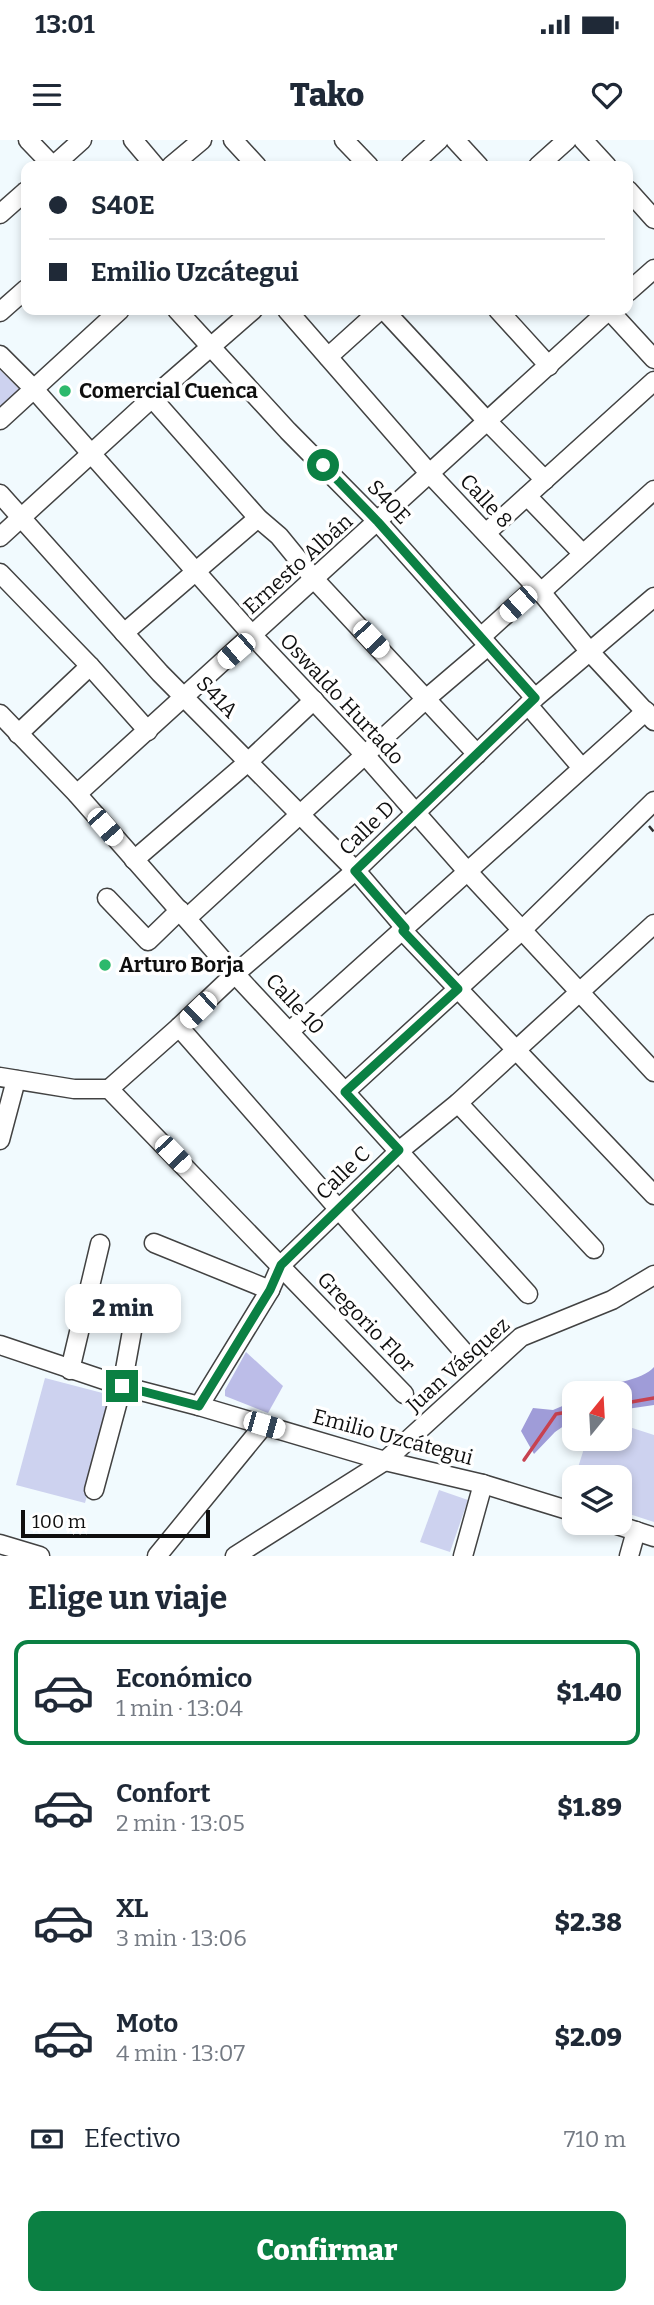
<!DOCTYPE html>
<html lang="es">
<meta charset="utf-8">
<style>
body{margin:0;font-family:Bitter,serif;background:#f2f2f3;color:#1f2937;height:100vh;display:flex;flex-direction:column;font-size:26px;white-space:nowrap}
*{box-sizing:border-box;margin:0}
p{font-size:23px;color:#747a83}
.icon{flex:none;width:38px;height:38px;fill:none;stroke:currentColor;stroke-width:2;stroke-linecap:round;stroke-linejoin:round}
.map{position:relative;height:1416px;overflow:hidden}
.panel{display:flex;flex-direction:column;background:#fff;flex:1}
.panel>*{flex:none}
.top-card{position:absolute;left:21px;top:21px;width:612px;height:154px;border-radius:14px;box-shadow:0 4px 10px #0003;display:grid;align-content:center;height:154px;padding:0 28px;background:#fff}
.needle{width:46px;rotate:18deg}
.fabs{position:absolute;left:562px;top:1241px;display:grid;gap:14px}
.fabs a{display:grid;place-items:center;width:70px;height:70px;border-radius:14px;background:#fff;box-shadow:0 4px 10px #0003;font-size:35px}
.scale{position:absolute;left:21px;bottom:18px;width:189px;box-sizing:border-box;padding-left:7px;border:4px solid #0f0f0f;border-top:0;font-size:19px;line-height:24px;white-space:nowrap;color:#0f0f0f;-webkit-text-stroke:5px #fff;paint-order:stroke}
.end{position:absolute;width:32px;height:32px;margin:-16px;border:9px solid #0b8043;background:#fff;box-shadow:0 0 0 4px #fff}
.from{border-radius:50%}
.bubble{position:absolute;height:49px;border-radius:14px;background:#fff;box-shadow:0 4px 10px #0003;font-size:23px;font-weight:800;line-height:49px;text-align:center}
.car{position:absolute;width:21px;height:42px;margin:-21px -10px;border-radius:9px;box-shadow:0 0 5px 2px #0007;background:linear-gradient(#fff 24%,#345 0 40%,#fff 0 76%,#345 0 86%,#fff 0)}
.top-card b{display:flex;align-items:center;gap:24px;height:66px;font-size:26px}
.top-card b+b{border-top:2px solid #e0e1e3}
.top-card i{width:18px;height:18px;background:#1f2937}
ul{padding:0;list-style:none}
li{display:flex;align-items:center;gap:21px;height:105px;margin:0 14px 10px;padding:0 14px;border:4px solid transparent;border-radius:14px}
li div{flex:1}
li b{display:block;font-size:26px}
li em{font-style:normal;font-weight:800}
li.active{border-color:#0b8043}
li>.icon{width:63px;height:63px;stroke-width:1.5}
h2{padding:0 28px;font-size:32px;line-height:84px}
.pay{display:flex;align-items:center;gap:18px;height:77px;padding:0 28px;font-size:26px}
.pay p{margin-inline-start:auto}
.button{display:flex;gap:14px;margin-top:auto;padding:14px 28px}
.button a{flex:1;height:80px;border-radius:14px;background:#0b8043;color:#fff;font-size:28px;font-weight:800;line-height:80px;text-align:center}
.status{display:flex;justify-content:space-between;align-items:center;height:49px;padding:0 35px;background:#fff;direction:ltr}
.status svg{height:19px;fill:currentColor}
header{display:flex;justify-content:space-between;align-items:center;height:91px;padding:0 28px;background:#fff;font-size:32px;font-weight:800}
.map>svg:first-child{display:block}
.green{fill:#bcbde8}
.forest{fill:#9f9cd8}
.pitch{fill:#cdd2ef}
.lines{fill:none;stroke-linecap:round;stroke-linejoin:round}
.stream{stroke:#c74250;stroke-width:3.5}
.minor-casing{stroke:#424242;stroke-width:21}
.path{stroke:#313131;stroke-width:2.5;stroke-dasharray:7 3.5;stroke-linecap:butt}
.minor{stroke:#fff;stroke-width:18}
.route{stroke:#0b8043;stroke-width:9}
.poi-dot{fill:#2cb96c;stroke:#fff;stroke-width:2.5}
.labels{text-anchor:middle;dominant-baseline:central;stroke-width:7;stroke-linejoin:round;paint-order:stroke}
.poi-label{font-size:21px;font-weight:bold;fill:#0f0f0f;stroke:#fff;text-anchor:start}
.street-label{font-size:21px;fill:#0f0f0f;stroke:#fff}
</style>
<div class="status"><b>13:01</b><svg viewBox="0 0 49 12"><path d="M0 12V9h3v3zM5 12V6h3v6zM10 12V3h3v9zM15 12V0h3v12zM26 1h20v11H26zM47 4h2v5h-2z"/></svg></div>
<header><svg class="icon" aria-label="menu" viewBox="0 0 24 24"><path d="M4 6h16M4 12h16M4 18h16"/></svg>Tako<svg class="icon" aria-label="heart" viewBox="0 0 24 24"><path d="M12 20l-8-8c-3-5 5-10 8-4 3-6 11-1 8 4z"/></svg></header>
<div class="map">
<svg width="654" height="1416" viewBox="0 0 654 1416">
<rect width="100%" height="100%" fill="#f1fafe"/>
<path class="green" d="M 246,1212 L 283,1246 L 268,1273 L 225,1256 L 225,1250 Z"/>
<g class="forest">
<path d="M 654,1227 L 654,1265 L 620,1270 L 620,1253 L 582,1253 L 588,1246 C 604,1246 644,1240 654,1227 Z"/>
<path d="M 574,1261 L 574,1279 L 555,1292 L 534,1314 L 521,1291 L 533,1268 L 553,1270 Z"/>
</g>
<g class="pitch">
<path d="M 0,230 L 26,256 L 0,276 Z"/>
<path d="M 45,1238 L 114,1256 L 85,1363 L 16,1345 Z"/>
<path d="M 620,1284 L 654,1295 L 654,1382 L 620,1371 L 620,1337 L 575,1337 L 587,1299 L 620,1298 Z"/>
<path d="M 439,1350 L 468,1360 L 450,1412 L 420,1402 Z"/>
</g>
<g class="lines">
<g class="stream">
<path d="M 620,1264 L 654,1258"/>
<path d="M 524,1320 L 556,1274 L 574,1271"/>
</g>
<g class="minor-casing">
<g id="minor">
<path d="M 28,0 L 53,26"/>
<path d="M 133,0 L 155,26"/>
<path d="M 233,0 L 257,26"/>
<path d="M 344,0 L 369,26"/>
<path d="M 455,0 L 479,26"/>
<path d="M 583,0 L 607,26"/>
<path d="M 53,26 L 82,0"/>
<path d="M 171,26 L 202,0"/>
<path d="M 410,26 L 439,0"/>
<path d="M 538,26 L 567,0"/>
<path d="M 628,50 L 654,79"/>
<path d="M 0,74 L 26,51"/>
<path d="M 628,152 L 654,129"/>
<path d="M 177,170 L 288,291 L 378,382 L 535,558"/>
<path d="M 287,170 L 430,334 L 541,452 L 590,512 L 654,581"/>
<path d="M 384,170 L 487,281 L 545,340"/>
<path d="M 498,170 L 549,226"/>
<path d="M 609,170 L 654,219"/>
<path d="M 0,172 L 26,149"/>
<path d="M 0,215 L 33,248 L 253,496 L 365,615 L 467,731 L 654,932"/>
<path d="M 328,217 L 380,170"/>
<path d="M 152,258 L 258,378 L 279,396 L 315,440 L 477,614"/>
<path d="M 0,280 L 120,170"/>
<path d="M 0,354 L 160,533 L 358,733 L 405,788"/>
<path d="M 527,356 L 583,414"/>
<path d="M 486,393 L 654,241"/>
<path d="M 0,397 L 152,258 L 253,170"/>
<path d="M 0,433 L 90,526 L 148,591"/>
<path d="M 541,452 L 654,350"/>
<path d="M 124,493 L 258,378"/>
<path d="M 481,497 L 536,447"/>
<path d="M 528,565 L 582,628"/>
<path d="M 0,574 L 77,654 L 235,834 L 345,952 L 528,1154"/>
<path d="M 18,594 L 90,526"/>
<path d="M 77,654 L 609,170"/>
<path d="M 134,720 L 248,622 L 314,560"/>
<path d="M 107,758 L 148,801 L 180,770"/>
<path d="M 187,778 L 427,558 L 488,506"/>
<path d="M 403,791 L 654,1055"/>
<path d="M 179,887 L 462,1210"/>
<path d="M 290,891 L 646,571"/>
<path d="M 0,937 L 74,949 L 109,949 L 404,1254"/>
<path d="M 109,949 L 179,887 L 235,834 L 355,731 L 535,558 L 654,457"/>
<path d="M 345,952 L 522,790 L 654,661"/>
<path d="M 458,963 L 594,1109"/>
<path d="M 0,1000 L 16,940"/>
<path d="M 154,1103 L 270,1150"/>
<path d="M 0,1205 L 122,1246 L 199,1266 L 385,1321 L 483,1344 L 574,1372"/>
<path d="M 70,1230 L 100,1104"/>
<path d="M 199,1266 L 270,1150 L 281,1125 L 399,1011 L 458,963 L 654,784"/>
<path d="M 94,1350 L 122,1246 L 134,1180"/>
<path d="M 608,1382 L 654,1397"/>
<path d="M 0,1404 L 40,1416"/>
<path d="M 157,1416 L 264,1285"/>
<path d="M 235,1416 L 385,1321 L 521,1197 L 612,1160 L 654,1135"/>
<path d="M 463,1416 L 483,1344"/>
<path d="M 629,1416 L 636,1391"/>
</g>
</g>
<path class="path" d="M 649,686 L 654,692"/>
<use href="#minor" class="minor"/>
</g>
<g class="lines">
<path class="route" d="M 122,1246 L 199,1266 L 270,1150 L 281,1125 L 399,1010 L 345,952 L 458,849 L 403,791 L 405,788 L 355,731 L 535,558 L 378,382 L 323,325"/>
</g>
<g class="poi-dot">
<circle cx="65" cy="251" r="7"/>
<circle cx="105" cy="825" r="7"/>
</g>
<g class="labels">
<g class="poi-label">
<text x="79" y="251">Comercial Cuenca</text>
<text x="119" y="825">Arturo Borja</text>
</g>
<g class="street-label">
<text transform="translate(486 361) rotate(47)">Calle 8</text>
<text transform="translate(389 362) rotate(47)">S40E</text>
<text transform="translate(298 424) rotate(-42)">Ernesto Albán</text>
<text transform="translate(217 557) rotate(46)">S41A</text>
<text transform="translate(342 559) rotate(47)">Oswaldo Hurtado</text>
<text transform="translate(367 688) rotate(-44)">Calle D</text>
<text transform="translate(295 864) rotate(47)">Calle 10</text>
<text transform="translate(343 1033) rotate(-44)">Calle C</text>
<text transform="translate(366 1182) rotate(46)">Gregorio Flor</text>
<text transform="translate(458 1225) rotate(-42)">Juan Vásquez</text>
<text transform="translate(393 1297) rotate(15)">Emilio Uzcátegui</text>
</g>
</g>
</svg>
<div class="fabs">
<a><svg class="needle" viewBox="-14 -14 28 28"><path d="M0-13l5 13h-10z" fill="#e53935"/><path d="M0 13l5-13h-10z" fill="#747a83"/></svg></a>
<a><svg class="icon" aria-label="layers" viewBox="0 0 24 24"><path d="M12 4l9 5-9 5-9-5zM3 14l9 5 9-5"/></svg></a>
</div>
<div class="scale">100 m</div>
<i class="end from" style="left:323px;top:325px"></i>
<i class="end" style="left:122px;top:1246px"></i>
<div class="bubble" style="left:65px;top:1144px;width:116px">2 min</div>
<i class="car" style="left:518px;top:464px;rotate:228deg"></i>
<i class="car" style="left:371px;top:499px;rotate:137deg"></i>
<i class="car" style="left:236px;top:511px;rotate:229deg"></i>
<i class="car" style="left:105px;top:687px;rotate:139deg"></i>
<i class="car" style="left:198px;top:870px;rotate:226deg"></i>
<i class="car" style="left:173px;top:1014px;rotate:136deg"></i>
<i class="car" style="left:264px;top:1285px;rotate:106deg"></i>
<div class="top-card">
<b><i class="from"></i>S40E</b>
<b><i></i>Emilio Uzcátegui</b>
</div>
</div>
<section class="panel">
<h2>Elige un viaje</h2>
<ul>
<li class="active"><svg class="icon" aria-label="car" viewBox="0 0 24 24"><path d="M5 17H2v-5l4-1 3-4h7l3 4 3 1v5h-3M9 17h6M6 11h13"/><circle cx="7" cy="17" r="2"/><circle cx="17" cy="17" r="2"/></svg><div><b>Económico</b><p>1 min · 13:04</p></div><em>$1.40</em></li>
<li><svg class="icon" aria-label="car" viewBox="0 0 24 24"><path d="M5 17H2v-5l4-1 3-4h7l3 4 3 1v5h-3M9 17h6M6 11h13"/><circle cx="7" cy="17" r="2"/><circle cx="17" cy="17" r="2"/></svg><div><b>Confort</b><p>2 min · 13:05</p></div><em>$1.89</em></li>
<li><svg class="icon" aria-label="car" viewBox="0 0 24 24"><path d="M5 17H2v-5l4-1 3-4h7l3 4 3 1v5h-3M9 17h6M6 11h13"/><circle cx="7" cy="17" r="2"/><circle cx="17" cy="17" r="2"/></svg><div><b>XL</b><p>3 min · 13:06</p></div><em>$2.38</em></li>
<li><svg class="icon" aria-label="car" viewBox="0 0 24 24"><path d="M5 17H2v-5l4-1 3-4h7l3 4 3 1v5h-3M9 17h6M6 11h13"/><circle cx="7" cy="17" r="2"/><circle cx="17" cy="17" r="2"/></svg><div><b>Moto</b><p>4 min · 13:07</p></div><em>$2.09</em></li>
</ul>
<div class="pay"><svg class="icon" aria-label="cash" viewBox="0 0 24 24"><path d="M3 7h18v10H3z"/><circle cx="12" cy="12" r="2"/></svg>Efectivo<p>710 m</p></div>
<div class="button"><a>Confirmar</a></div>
</section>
